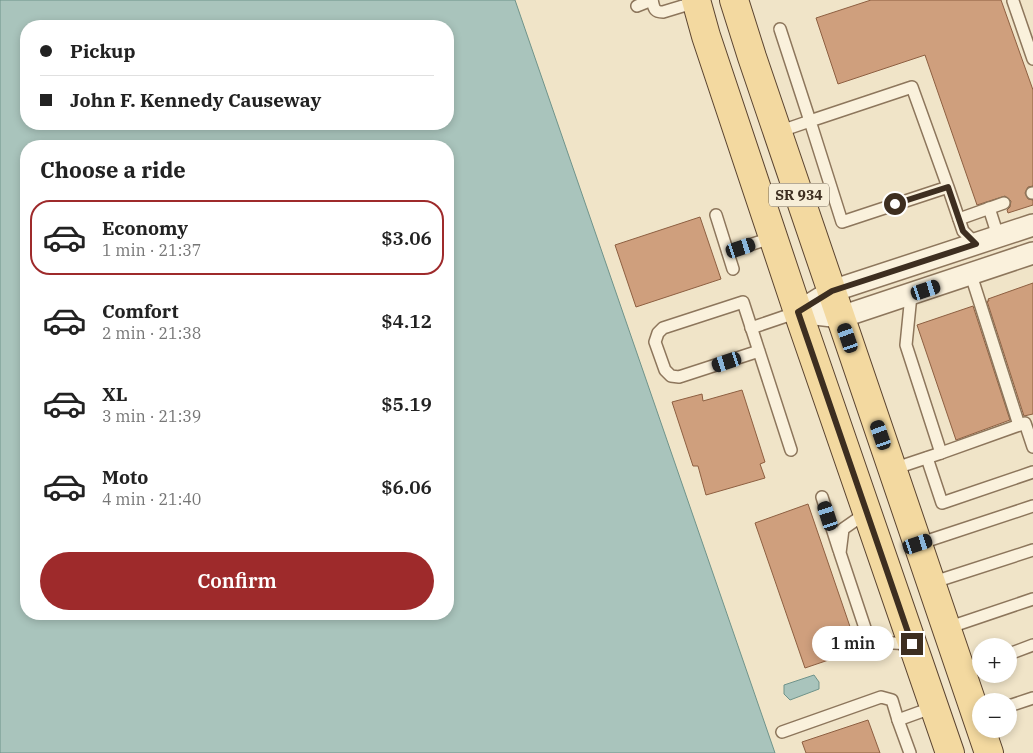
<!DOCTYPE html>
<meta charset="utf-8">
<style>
body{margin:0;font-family:"IBM Plex Serif",serif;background:#f2f2f2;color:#222;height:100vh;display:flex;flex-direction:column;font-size:19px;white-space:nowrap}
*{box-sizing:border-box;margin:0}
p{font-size:16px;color:#767676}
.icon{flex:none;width:28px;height:28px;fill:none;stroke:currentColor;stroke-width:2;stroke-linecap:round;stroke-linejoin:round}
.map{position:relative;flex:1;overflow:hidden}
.side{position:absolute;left:20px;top:140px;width:434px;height:480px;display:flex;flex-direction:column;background:#fff;border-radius:20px;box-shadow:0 2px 8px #0003}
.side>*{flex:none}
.guide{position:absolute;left:20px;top:20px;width:434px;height:110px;border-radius:20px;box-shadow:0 2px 8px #0003;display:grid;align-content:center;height:110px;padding:0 20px;background:#fff}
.fabs{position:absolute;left:972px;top:638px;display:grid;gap:10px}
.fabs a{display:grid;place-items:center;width:45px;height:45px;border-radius:50%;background:#fff;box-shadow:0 2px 8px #0003;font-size:25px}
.end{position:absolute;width:22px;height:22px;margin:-11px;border:6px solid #3d2e20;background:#fff;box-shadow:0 0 0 2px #fff}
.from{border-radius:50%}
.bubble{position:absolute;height:35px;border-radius:18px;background:#fff;box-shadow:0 2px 8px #0003;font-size:16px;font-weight:600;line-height:35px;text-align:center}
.car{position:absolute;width:15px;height:30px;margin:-15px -8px;border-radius:6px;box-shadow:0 0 4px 1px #0007;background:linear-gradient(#222 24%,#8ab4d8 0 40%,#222 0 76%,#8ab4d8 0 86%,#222 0)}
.guide b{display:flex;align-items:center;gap:18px;height:48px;font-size:19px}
.guide b+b{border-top:1px solid #e0e0e0}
.guide i{width:12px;height:12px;background:#222}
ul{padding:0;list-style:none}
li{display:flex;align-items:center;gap:15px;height:75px;margin:0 10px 8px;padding:0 10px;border:2px solid transparent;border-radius:20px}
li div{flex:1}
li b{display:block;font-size:19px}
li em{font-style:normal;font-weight:600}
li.selected{border-color:#9e2a2b}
li>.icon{width:45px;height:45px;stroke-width:1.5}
h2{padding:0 20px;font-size:22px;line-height:60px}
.action{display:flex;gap:10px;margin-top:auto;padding:10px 20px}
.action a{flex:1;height:58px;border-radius:30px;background:#9e2a2b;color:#fff;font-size:20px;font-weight:600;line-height:58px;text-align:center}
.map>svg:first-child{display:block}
.water{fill:#a9c4bc;stroke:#6f938a;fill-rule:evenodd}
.building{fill:#cf9f7d;stroke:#8d5f41}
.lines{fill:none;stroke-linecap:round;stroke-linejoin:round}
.lane-casing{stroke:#8d765c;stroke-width:14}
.street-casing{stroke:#8d765c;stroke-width:24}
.primary-casing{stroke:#5b4430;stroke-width:30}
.lane{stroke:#faf1dc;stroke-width:11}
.street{stroke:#faf1dc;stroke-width:21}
.primary{stroke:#f3d9a0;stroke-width:28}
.route{stroke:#3d2e20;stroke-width:6}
.labels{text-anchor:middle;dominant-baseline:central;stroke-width:4;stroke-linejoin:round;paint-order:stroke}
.shield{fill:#f7eed8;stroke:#756857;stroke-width:1}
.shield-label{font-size:14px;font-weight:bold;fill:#3d2e20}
</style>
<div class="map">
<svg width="1033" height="753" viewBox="0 0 1033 753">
<rect width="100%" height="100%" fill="#f0e4c8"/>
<g class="water">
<path d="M 0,0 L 515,0 L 775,753 L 0,753 ZM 26,26 L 448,26 L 448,124 L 26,124 ZM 26,146 L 448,146 L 448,614 L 26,614 Z"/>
<path d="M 814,675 L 819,682 L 819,689 L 790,700 L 784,694 L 784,685 Z"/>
</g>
<g class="building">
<path d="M 871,0 L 1001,0 L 1033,90 L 1033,186 L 1028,187 L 1025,193 L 1028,199 L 1033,200 L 1033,205 L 1008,213 L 1007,210 L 1010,207 L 1011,201 L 1005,196 L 977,205 L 925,55 L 838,84 L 816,18 Z"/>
<path d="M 700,217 L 721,279 L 636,307 L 615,245 Z"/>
<path d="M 1033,283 L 1033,414 L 1024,416 L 987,301 L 989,301 L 988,299 Z"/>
<path d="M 973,306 L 1010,420 L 956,440 L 917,325 Z"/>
<path d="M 742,390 L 765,462 L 760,464 L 765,478 L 706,495 L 698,466 L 693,466 L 672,402 L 702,394 L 703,401 Z"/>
<path d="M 808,504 L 858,650 L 805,668 L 755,523 Z"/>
<path d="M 868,720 L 880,753 L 806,753 L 802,742 Z"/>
</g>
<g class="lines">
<g class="lane-casing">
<g id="lane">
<path d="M 652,0 C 654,8 654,12 663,12 L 696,2"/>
<path d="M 1013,1 L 1033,59"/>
<path d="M 637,6 L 652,0"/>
<path d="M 778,132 L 810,121 L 780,29"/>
<path d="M 948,187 L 912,87 L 810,121 L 842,222 L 948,187 L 963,231 L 976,244"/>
<path d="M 1032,193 L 1033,193"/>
<path d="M 989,208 L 998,236"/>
<path d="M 716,215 L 733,269"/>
<path d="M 959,219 L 1004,203"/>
<path d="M 728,252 L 774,237"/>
<path d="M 971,275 L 1019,425"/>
<path d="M 751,328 L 798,312"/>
<path d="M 759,351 L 679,377 L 671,376 L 665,370 L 655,342 L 658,333 L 663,328 L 743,302 L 791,450"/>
<path d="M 941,453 L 1025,423 L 1033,447"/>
<path d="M 927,458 L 942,503 L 1033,472"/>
<path d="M 893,469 L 941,453 L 906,345 L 911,295"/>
<path d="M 822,497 L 839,550"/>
<path d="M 866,513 L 843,529 L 840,553 L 866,631 L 876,642 L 911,644"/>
<path d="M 918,544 L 1033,506"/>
<path d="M 931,583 L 1033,550"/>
<path d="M 947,628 L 1033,599"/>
<path d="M 1009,654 L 1033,645"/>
<path d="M 961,672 L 981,664"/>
<path d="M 1009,706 L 1033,698"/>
<path d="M 782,732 L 881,697 L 892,700 L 898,720"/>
<path d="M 910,753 L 898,720 L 934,707"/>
</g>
</g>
<g class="street-casing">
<g id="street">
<path d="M 798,312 L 832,291 L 1033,225"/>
<path d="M 798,312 L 841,317 L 1033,253"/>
</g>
</g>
<g class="primary-casing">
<g id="primary">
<path d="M 696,0 L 706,36 L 798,312 L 950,753"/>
<path d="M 734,0 L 752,57 L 989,753"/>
</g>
</g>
<use href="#lane" class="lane"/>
<use href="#street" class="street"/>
<use href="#primary" class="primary"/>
</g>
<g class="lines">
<path class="route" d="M 895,204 L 948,187 L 963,231 L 976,244 L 832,291 L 798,312 L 912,644"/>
</g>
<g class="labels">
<rect class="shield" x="769" y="183.5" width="60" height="23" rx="4"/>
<g class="shield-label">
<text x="799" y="195">SR 934</text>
</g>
</g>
</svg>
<div class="fabs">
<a>+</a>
<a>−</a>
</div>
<i class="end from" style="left:895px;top:204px"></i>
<i class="end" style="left:912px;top:644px"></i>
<div class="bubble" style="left:812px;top:626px;width:82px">1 min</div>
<i class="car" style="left:741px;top:248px;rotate:72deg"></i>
<i class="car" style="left:926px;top:290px;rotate:72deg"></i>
<i class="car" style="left:848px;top:338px;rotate:341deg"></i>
<i class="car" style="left:727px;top:362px;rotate:252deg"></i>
<i class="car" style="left:881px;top:435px;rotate:341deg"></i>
<i class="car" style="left:828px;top:516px;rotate:342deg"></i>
<i class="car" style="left:918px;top:544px;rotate:72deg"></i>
<div class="guide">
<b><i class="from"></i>Pickup</b>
<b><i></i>John F. Kennedy Causeway</b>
</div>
<section class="side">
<h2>Choose a ride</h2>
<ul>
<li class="selected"><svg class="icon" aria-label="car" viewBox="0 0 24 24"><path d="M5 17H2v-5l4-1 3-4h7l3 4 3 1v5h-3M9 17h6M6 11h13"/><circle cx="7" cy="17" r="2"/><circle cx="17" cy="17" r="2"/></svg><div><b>Economy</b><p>1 min · 21:37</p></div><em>$3.06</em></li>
<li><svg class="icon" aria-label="car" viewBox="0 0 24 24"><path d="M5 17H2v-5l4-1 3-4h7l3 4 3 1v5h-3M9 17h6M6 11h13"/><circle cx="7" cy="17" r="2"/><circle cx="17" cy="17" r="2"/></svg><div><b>Comfort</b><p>2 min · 21:38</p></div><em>$4.12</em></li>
<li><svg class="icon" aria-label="car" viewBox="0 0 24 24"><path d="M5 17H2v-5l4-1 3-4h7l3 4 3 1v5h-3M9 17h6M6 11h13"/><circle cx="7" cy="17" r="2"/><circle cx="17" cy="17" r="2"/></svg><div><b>XL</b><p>3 min · 21:39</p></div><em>$5.19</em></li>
<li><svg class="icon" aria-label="car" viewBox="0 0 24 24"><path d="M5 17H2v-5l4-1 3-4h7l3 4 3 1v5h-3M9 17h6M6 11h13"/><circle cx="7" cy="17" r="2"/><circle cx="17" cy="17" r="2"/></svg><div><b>Moto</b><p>4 min · 21:40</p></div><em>$6.06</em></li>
</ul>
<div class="action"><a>Confirm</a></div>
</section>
</div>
